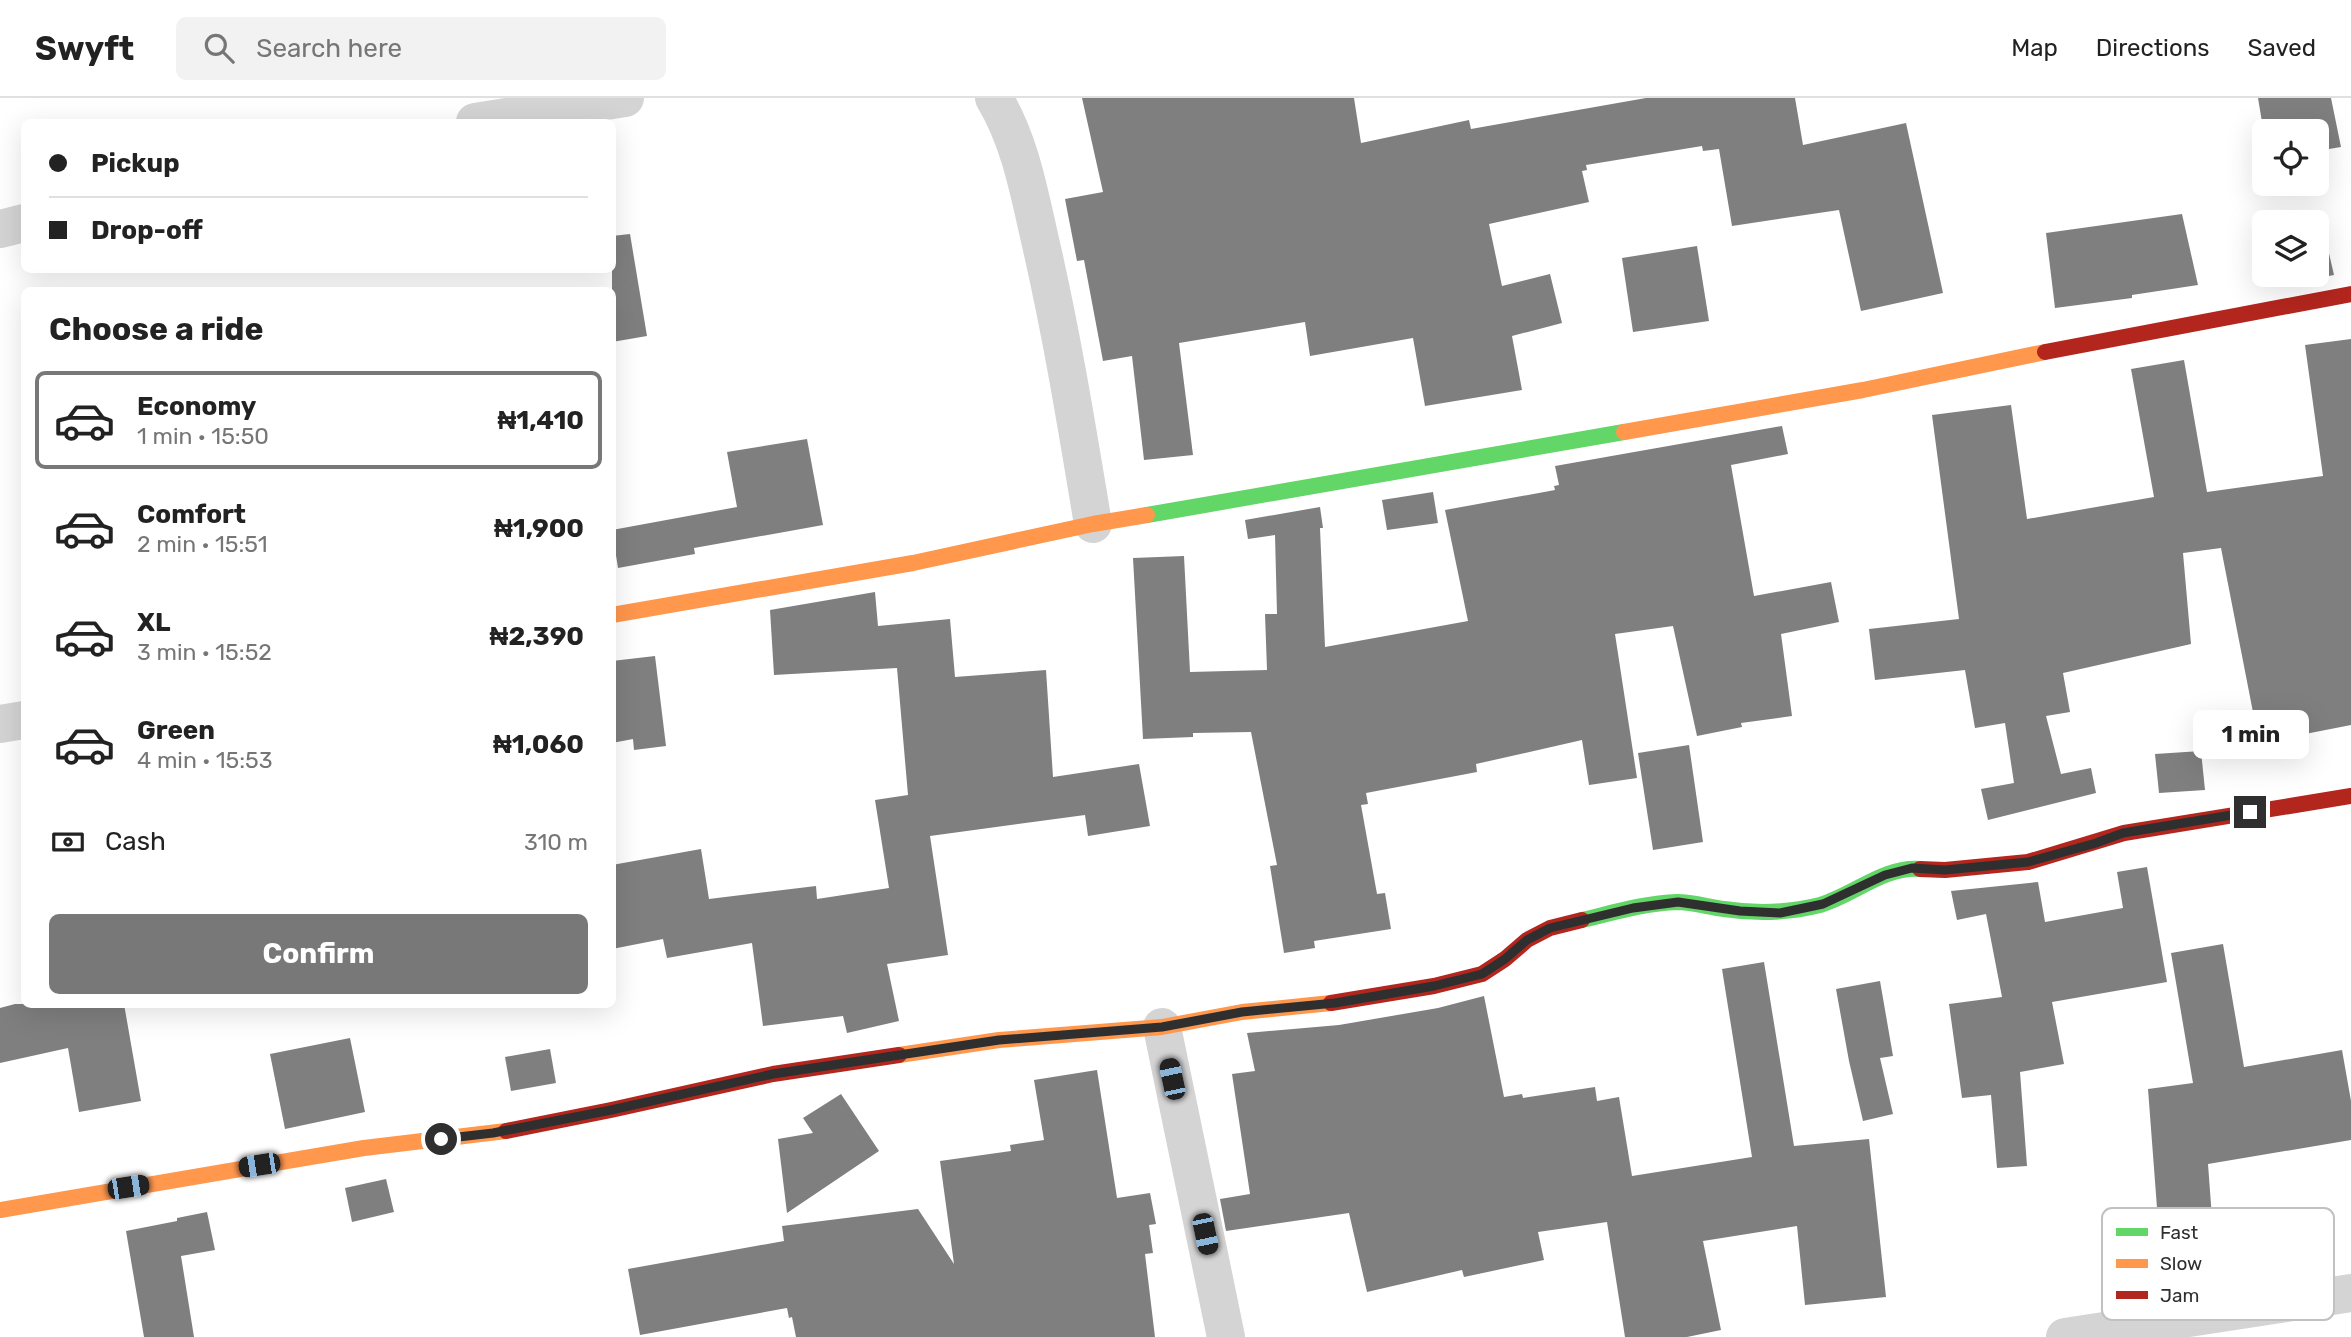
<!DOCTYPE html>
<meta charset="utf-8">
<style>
body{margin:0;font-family:Rubik,sans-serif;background:#f2f2f2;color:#222;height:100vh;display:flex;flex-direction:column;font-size:26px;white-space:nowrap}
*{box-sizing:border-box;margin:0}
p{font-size:23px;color:#767676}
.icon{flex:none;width:38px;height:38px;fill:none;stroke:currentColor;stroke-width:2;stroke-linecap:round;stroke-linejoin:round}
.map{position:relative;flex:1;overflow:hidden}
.drawer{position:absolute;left:21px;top:189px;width:595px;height:721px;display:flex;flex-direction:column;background:#fff;border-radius:10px;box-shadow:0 7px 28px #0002}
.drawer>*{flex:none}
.hud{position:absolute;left:21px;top:21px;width:595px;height:154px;border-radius:10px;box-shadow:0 7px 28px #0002;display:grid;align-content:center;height:154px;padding:0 28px;background:#fff}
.tools{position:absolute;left:2252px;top:21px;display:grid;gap:14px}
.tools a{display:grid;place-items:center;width:77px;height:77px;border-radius:10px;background:#fff;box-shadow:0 7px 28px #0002;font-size:35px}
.end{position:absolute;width:32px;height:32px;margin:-16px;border:9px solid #2f2f2f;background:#fff;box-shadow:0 0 0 4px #fff}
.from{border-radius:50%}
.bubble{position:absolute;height:49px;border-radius:10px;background:#fff;box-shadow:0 7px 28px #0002;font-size:23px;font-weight:700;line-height:49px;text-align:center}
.car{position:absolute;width:21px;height:42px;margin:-21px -10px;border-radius:9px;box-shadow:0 0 5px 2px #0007;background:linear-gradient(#222 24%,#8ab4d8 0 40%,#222 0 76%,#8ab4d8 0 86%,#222 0)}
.hud b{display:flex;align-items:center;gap:24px;height:66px;font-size:26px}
.hud b+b{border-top:2px solid #e0e0e0}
.hud i{width:18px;height:18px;background:#222}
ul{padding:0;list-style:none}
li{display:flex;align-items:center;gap:21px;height:98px;margin:0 14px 10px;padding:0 14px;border:4px solid transparent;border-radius:10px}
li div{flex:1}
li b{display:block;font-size:26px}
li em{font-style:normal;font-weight:700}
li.on{border-color:#787878}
li>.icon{width:63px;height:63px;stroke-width:1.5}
h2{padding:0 28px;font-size:32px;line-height:84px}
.pay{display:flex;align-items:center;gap:18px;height:77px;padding:0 28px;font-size:26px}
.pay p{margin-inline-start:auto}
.primary-button{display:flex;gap:14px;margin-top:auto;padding:14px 28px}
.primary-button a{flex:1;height:80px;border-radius:10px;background:#787878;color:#fff;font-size:28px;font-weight:700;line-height:80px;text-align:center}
header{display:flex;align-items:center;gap:42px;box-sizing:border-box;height:98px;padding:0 35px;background:#fff;border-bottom:2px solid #e0e0e0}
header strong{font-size:33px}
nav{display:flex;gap:38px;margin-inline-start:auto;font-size:24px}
.search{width:490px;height:63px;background:#f2f2f2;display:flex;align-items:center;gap:18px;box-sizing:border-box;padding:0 24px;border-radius:10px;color:#767676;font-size:26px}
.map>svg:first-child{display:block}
.building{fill:#7f7f7f}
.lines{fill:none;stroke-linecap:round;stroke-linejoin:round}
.street{stroke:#d4d4d4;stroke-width:38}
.fast{stroke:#63d668;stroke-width:16}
.slow{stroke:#ff974d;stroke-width:16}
.jam{stroke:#b3261e;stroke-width:16}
.route{stroke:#2f2f2f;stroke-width:9}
.key{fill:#fff;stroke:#c1c1c1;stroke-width:2}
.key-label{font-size:19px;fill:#2f2f2f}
</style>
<header>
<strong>Swyft</strong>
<div class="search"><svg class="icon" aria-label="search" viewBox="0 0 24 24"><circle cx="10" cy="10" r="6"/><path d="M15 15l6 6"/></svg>Search here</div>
<nav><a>Map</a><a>Directions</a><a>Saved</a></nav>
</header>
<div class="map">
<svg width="2351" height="1239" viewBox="0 0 2351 1239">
<rect width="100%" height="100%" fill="#fff"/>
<g class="building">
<path d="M 1082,0 L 1354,0 L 1361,45 L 1469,22 L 1471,31 L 1646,0 L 1795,0 L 1803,47 L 1906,25 L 1943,195 L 1861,213 L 1839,112 L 1732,128 L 1719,51 L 1703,53 L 1702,48 L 1586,67 L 1587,72 L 1582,73 L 1589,104 L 1489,126 L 1502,188 L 1550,176 L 1562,225 L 1512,238 L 1522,292 L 1425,308 L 1413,240 L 1310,258 L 1305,224 L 1179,245 L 1193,357 L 1144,362 L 1132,258 L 1103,263 L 1084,162 L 1077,163 L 1065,101 L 1103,94 Z"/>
<path d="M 2258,0 L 2331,0 L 2341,49 L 2317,53 L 2317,33 L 2264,33 L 2264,36 Z"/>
<path d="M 2182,116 L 2198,187 L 2132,197 L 2132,200 L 2055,210 L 2046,135 Z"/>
<path d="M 630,136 L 647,238 L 612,244 L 612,138 Z"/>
<path d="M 2325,138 L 2334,177 L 2293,185 L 2291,177 L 2317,177 L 2317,140 Z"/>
<path d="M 1697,148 L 1709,223 L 1633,234 L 1622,160 Z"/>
<path d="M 2351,241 L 2351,627 L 2259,645 L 2221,450 L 2183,455 L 2191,546 L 2063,575 L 2070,614 L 2046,618 L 2061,676 L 2091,670 L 2096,695 L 1988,722 L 1981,691 L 2014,685 L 2005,625 L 1975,630 L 1965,572 L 1875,582 L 1869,531 L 1959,521 L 1932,317 L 2011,307 L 2027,421 L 2154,399 L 2131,271 L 2184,262 L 2207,394 L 2323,378 L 2305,247 Z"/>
<path d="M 1782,328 L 1788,356 L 1731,367 L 1754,498 L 1831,484 L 1839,524 L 1781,536 L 1792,618 L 1741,625 L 1742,629 L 1697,638 L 1673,528 L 1615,536 L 1637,680 L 1589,687 L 1582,642 L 1476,666 L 1477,674 L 1366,695 L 1368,706 L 1361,707 L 1377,796 L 1385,795 L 1391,831 L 1314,843 L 1315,850 L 1284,855 L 1270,768 L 1277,767 L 1251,634 L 1193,635 L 1193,639 L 1143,641 L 1133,460 L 1184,458 L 1190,574 L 1267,572 L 1265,516 L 1277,516 L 1275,437 L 1248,441 L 1245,422 L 1320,409 L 1323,430 L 1320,430 L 1325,549 L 1468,523 L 1445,412 L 1555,392 L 1554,388 L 1559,387 L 1555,368 Z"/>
<path d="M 807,341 L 823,427 L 694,450 L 695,456 L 618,470 L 612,432 L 737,409 L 727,354 Z"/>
<path d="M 1433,394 L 1438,425 L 1387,432 L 1382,402 Z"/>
<path d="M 875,494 L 878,528 L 950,521 L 955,579 L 1046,572 L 1053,679 L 1139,666 L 1150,728 L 1088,738 L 1085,717 L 930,738 L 948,857 L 887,866 L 899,923 L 847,935 L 843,918 L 763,928 L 752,845 L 667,860 L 663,841 L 612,851 L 612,767 L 701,751 L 709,801 L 816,788 L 817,801 L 889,790 L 875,702 L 908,697 L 897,570 L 774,577 L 770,512 Z"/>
<path d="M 655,558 L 666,648 L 634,652 L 633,641 L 612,645 L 612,563 Z"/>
<path d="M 1689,647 L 1703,744 L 1653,752 L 1638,655 Z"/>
<path d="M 2201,653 L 2205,692 L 2159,695 L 2155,656 Z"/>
<path d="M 2147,769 L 2167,884 L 2052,904 L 2064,966 L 2020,974 L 2027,1068 L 1997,1070 L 1991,997 L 1962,1000 L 1949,906 L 2002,899 L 1986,816 L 1957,822 L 1951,793 L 2038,784 L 2045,824 L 2123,810 L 2117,774 Z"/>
<path d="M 2223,846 L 2244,969 L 2342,952 L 2351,1003 L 2351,1042 L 2208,1066 L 2212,1120 L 2158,1123 L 2148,991 L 2193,985 L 2171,855 Z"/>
<path d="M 1764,864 L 1794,1048 L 1869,1041 L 1886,1199 L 1805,1207 L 1797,1128 L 1703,1143 L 1721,1232 L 1687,1239 L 1625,1239 L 1607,1124 L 1538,1134 L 1544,1162 L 1464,1179 L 1462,1172 L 1367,1194 L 1349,1115 L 1226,1133 L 1220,1101 L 1250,1096 L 1232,976 L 1255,973 L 1247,935 L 1339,927 L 1438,910 L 1484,898 L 1504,999 L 1522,996 L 1523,1000 L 1595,989 L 1597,1003 L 1619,999 L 1632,1078 L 1752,1059 L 1722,871 Z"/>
<path d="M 1880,883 L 1893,958 L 1880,960 L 1893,1016 L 1863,1023 L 1849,963 L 1836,891 Z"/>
<path d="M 15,906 L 124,906 L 141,1003 L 79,1014 L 68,950 L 0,965 L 0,910 Z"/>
<path d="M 350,940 L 365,1014 L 285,1031 L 270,956 Z"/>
<path d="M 550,951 L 556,985 L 511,993 L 505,959 Z"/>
<path d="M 1097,972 L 1117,1100 L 1150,1095 L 1156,1126 L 1149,1127 L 1153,1155 L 1145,1156 L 1155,1239 L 796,1239 L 792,1219 L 789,1220 L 787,1210 L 640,1237 L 628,1171 L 784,1143 L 782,1128 L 918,1111 L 954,1166 L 940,1063 L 1011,1053 L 1010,1047 L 1044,1042 L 1034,982 Z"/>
<path d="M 841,996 L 879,1053 L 787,1115 L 778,1041 L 813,1035 L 803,1020 Z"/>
<path d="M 386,1081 L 394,1114 L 352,1124 L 345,1090 Z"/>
<path d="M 207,1114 L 215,1152 L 181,1158 L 194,1239 L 144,1239 L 126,1133 L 177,1123 L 177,1120 Z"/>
</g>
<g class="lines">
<g class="street">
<path d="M 994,0 C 1020,43 1029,94 1040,142 C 1062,237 1077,330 1093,426"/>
<path d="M 475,24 L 625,0"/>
<path d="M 0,131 L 24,125"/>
<path d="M 0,626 L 24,622"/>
<path d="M 1162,929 L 1226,1239"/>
<path d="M 2065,1239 L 2351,1195"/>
</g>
<g class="fast">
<path d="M 1147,417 L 1624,334"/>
<path d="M 1582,822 C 1612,815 1645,805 1677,804 C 1692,804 1709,809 1724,811 C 1757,816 1788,815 1820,807 C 1854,797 1884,768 1920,771"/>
</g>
<g class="slow">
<path d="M 1624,334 L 1863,292 L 2045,254"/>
<path d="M 612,517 L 913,465 L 1093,426 L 1147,417"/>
<path d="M 899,957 L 999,942 L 1162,929 L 1242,914 L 1331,905"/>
<path d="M 0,1112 L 364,1050 L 506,1033"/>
</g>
<g class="jam">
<path d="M 2045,254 L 2351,196"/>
<path d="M 1920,771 L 1945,772 L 2028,764 L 2124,735 L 2351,698"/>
<path d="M 1331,905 L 1434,888 L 1482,876 L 1505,861 L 1527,842 L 1550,830 L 1582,822"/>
<path d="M 506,1033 L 611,1012 L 773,976 L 899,957"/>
</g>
</g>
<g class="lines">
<path class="route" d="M 441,1041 L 493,1035 L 611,1012 L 773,976 L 999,942 L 1162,929 L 1242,914 L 1335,905 L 1434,888 L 1482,876 L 1505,861 L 1527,842 L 1550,830 L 1633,810 L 1678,804 L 1740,813 L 1780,815 L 1823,806 L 1885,777 L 1912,770 L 1945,772 L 2028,764 L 2096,745 L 2123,735 L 2250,714"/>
</g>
<rect x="2102" y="1110" width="232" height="112" rx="10" class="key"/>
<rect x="2116" y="1130" width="32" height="8" fill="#63d668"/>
<rect x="2116" y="1161" width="32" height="9" fill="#ff974d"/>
<rect x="2116" y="1193" width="32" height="8" fill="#b3261e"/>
<g class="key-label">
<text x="2160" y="1141">Fast</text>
<text x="2160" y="1172">Slow</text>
<text x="2160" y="1204">Jam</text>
</g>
</svg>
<div class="tools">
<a><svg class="icon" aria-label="locate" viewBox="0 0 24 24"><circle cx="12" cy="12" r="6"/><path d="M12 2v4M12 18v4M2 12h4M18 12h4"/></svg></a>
<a><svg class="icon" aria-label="layers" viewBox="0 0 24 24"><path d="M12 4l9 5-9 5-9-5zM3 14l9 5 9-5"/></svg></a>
</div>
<i class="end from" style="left:441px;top:1041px"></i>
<i class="end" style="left:2250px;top:714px"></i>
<div class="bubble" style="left:2193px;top:612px;width:116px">1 min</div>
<i class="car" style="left:1172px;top:981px;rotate:348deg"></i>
<i class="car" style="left:259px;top:1067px;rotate:261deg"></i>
<i class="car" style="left:128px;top:1089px;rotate:81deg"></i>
<i class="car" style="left:1205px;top:1136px;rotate:168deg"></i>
<div class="hud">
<b><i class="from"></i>Pickup</b>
<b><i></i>Drop-off</b>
</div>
<section class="drawer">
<h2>Choose a ride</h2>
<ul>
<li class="on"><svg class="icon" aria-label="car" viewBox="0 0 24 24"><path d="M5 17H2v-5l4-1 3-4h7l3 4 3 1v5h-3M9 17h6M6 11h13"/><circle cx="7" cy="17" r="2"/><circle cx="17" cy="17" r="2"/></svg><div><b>Economy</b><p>1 min · 15:50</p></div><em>₦1,410</em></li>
<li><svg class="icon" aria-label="car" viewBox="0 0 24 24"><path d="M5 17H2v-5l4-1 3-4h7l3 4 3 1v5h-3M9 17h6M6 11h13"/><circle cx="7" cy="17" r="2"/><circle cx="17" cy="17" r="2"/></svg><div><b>Comfort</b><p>2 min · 15:51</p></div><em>₦1,900</em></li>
<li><svg class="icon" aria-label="car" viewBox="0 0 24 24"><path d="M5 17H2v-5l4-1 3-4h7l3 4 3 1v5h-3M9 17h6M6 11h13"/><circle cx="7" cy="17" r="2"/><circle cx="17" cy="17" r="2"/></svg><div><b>XL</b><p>3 min · 15:52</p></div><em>₦2,390</em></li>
<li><svg class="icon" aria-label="car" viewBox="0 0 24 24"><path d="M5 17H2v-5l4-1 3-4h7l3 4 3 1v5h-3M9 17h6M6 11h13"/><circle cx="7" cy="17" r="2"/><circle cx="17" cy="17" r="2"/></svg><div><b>Green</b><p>4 min · 15:53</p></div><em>₦1,060</em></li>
</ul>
<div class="pay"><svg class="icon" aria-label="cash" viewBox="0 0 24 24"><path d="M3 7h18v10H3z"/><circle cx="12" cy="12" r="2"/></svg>Cash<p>310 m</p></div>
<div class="primary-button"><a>Confirm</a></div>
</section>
</div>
